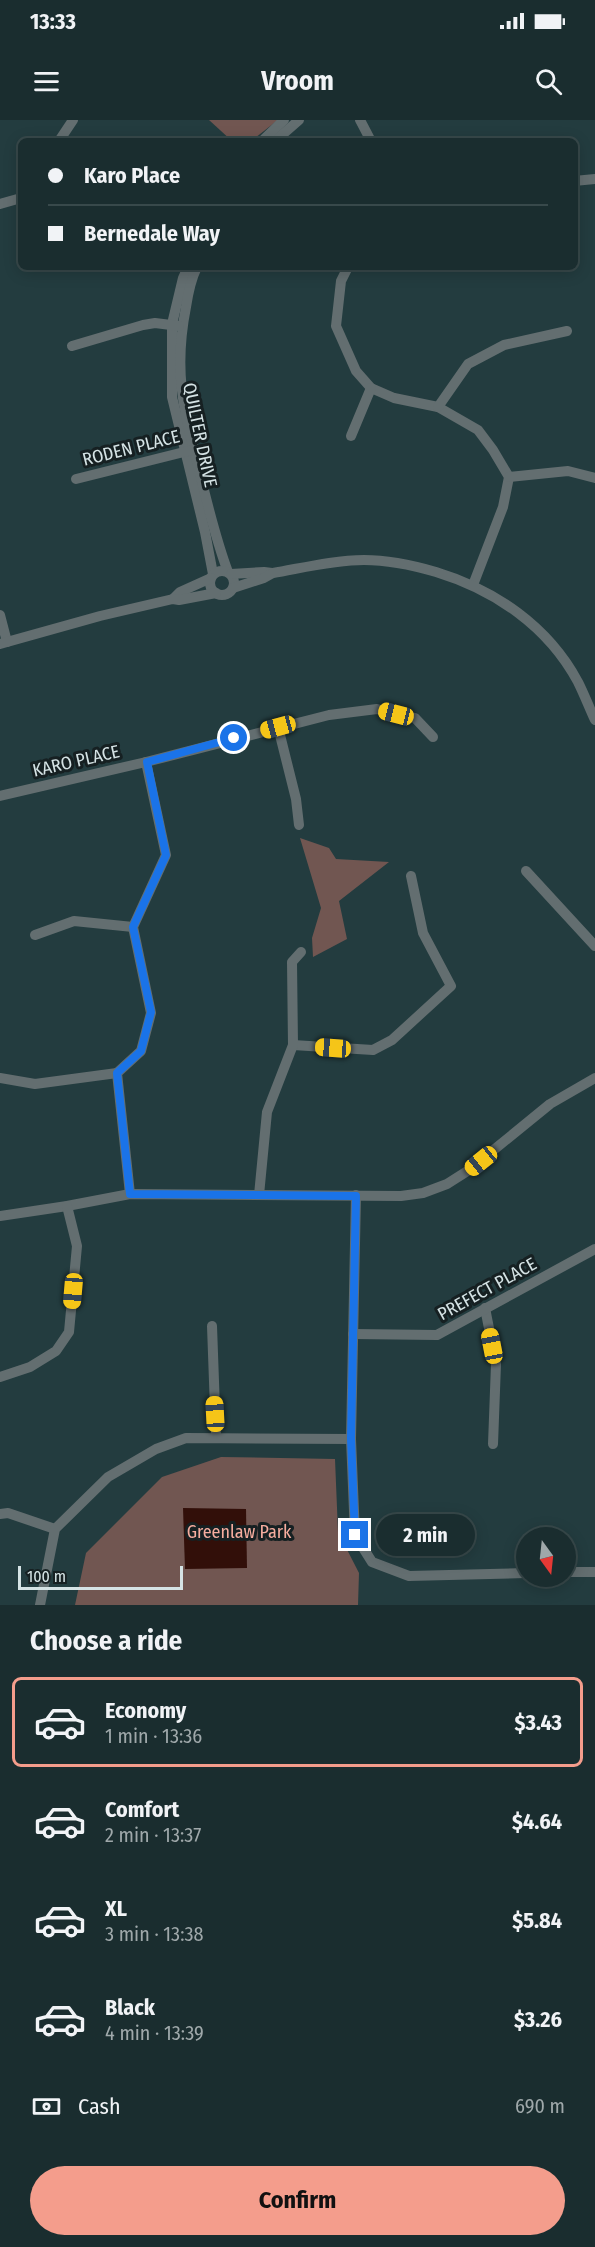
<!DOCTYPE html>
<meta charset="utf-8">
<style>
body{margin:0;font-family:"Fira Sans Condensed",sans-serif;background:#233537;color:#f1f3f6;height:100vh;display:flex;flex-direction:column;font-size:22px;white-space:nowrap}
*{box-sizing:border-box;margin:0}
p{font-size:20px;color:#9fa8aa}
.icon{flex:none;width:33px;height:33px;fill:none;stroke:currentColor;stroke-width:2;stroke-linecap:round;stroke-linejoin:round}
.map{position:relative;height:1485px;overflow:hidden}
.sheet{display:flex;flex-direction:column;background:#1a2d2f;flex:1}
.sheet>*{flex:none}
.guide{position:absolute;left:18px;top:18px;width:560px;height:132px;border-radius:9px;box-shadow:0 3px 15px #0003,0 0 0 2px #38494b;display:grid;align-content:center;height:132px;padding:0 30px;background:#1a2d2f}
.needle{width:39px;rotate:165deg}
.buttons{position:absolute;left:516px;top:1407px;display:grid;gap:12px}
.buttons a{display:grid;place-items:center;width:60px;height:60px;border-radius:50%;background:#1a2d2f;box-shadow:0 3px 15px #0003,0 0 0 2px #38494b;font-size:30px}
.scale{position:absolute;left:18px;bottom:15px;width:165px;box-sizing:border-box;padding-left:6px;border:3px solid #d5e3e5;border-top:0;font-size:16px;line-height:21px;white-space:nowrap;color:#d5e3e5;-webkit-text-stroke:4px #162022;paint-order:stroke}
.end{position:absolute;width:27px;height:27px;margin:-14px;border:8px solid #1a73e8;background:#fff;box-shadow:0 0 0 3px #fff}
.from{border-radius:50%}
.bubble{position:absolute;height:42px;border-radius:21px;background:#1a2d2f;box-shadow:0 3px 15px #0003,0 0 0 2px #38494b;font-size:20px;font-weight:700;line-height:42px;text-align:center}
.car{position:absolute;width:18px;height:36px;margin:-18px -9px;border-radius:8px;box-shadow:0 0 4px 2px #0007;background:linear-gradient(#f5c518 24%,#345 0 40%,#f5c518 0 76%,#345 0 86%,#f5c518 0)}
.guide b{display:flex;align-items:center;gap:21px;height:57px;font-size:22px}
.guide b+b{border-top:2px solid #38494b}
.guide i{width:15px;height:15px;background:#f1f3f6}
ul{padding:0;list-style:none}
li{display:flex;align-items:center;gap:18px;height:90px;margin:0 12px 9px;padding:0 18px;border:3px solid transparent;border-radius:9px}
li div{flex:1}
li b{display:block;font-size:22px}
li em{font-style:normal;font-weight:700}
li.on{border-color:#f49d8c}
li>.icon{width:54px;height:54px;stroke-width:1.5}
h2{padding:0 30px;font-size:27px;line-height:72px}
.pay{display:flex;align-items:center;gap:15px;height:66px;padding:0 30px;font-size:22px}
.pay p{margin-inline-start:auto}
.button{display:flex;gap:12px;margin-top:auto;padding:12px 30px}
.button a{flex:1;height:69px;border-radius:36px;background:#f49d8c;color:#111;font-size:24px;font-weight:700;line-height:69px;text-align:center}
.status{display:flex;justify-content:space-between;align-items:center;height:42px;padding:0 30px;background:#1a2d2f;direction:ltr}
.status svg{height:16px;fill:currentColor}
header{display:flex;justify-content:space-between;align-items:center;height:78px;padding:0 30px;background:#1a2d2f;font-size:27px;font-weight:700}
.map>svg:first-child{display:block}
.green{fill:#715651}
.water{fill:#320f09}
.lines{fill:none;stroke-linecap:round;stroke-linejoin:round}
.minor{stroke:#636e70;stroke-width:10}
.route{stroke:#1a73e8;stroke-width:8}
.labels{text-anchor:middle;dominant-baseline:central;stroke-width:6;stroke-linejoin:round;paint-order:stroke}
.street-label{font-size:18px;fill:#d5e3e5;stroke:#162022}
.park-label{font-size:18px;fill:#f6ad9f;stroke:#162022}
</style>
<div class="status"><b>13:33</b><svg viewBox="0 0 49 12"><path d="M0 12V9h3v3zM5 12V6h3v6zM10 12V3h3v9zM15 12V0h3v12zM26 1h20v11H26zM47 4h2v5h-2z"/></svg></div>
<header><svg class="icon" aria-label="menu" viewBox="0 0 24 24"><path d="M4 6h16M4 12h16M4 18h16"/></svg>Vroom<svg class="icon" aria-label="search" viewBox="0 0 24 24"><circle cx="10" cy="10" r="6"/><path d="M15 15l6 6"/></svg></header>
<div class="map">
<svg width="595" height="1485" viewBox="0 0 595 1485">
<rect width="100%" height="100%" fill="#233c3f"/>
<g class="green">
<path d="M 209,0 L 278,0 L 251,21 L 232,21 Z"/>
<path d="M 300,718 L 329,728 L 336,739 L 389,742 L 339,781 L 347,819 L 313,837 L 312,818 L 321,788 Z"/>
<path d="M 221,1337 L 335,1339 L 338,1412 L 359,1453 L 358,1485 L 75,1485 L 86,1433 L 162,1357 Z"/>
</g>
<path class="water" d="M 183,1388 L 246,1389 L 247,1448 L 185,1449 Z"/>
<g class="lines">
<g class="minor">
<path d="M 360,0 L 371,21"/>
<path d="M 59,21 L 73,0"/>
<path d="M 262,21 L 284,0"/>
<path d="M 275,21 L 299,0"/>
<path d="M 574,61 L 595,59"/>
<path d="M 0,84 L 21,78"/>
<path d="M 188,147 L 183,158 L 172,204 L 172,277 L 205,412 L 213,454"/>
<path d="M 197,147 C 191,159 188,174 186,187 C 173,253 184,291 200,354 C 208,387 216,420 228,452"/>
<path d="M 348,147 L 341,161 L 336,206 L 356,251 L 371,268 L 394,278 L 438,287 L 478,310 L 493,330 L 509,357 L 503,387 L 473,465"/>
<path d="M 72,226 L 143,205 L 155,203 L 179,206"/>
<path d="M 438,287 L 468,244 L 504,225 L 567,211"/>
<path d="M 351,316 L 371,268"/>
<path d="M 509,357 L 568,351 L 595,358"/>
<path d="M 76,359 L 192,330"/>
<circle cx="222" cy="463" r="12"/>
<path d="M 231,454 L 264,452 L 272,453"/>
<path d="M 233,468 L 264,458 L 273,453 C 302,448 334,440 364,440 C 389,440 412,445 436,452 C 495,470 548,506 578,562 C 584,574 589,587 595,600"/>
<path d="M 173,479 L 180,472 L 211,458"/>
<path d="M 0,495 L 7,522"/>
<path d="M 0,524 L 100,496 L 173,479 L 179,480 L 216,473"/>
<path d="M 278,607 L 296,679 L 299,705"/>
<path d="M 0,676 L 146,642 L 329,595 L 377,589 L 415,598 L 433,617"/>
<path d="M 526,751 L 595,826"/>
<path d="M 35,815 L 74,801 L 133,807"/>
<path d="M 293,925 L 373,930 L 392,920 L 451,866 L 423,813 L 411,756"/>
<path d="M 0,958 L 35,964 L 117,953"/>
<path d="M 130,1074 L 117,953 L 141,931 L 151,893 L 133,807 L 166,735 L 146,642"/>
<path d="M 259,1075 L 267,992 L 293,925 L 292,842 L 301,832"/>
<path d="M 356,1075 L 351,1319 L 355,1415 L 372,1442 L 409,1456 L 526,1453"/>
<path d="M 0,1096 L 67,1086 L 130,1074 L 401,1076 L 423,1073 L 447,1064 L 469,1050 L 550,984 L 595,958"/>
<path d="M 485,1188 L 496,1244 L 493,1324"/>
<path d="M 212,1206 L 216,1317"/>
<path d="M 353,1214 L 437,1215 L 595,1129"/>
<path d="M 0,1257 L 30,1247 L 56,1231 L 69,1212 L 77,1126 L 67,1086"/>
<path d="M 0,1394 L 8,1393 L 55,1409"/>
<path d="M 566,1452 L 595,1452"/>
<path d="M 40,1485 L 55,1409 L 108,1357 L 156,1329 L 186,1318 L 351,1319"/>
</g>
</g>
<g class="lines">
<path class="route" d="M 234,618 L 147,642 L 166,735 L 133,807 L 151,892 L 141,931 L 117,953 L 130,1074 L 356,1076 L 351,1318 L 355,1415"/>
</g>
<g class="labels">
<g class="street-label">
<text transform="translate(200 315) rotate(78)">QUILTER DRIVE</text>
<text transform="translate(131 328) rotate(-14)">RODEN PLACE</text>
<text transform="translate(76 641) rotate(-13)">KARO PLACE</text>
<text transform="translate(487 1169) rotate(-29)">PREFECT PLACE</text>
</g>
<g class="park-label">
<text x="239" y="1412">Greenlaw Park</text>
</g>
</g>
</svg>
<div class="buttons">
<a><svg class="needle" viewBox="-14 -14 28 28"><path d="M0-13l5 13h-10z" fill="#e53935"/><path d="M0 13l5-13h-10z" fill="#9fa8aa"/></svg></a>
</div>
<div class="scale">100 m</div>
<i class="end from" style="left:234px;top:618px"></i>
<i class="end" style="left:355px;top:1415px"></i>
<div class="bubble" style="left:376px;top:1394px;width:99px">2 min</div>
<i class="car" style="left:396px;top:594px;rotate:284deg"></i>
<i class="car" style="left:278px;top:607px;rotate:255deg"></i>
<i class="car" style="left:333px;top:928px;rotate:274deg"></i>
<i class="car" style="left:481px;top:1041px;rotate:231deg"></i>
<i class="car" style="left:73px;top:1171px;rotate:185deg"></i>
<i class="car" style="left:492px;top:1226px;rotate:349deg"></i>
<i class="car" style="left:215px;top:1294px;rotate:357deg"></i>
<div class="guide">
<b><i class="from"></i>Karo Place</b>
<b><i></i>Bernedale Way</b>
</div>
</div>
<section class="sheet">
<h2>Choose a ride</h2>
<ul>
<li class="on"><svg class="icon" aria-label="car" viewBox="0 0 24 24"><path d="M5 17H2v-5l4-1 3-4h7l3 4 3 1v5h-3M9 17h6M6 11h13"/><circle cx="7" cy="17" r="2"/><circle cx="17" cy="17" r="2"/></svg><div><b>Economy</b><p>1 min · 13:36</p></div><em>$3.43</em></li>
<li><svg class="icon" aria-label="car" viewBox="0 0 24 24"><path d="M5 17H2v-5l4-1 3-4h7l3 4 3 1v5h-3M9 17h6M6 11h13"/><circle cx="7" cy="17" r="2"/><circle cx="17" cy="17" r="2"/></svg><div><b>Comfort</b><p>2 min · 13:37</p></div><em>$4.64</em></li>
<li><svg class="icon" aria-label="car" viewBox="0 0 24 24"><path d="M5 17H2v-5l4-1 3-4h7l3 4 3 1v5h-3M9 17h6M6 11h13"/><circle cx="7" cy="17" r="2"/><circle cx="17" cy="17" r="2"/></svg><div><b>XL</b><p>3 min · 13:38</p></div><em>$5.84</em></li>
<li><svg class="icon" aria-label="car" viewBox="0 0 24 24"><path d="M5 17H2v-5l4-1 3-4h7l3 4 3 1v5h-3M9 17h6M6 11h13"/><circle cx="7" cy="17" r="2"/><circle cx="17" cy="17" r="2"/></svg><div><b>Black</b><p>4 min · 13:39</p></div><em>$3.26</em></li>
</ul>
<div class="pay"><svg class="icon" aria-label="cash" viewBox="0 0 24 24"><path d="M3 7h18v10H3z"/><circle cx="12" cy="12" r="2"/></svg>Cash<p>690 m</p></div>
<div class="button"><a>Confirm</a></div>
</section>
